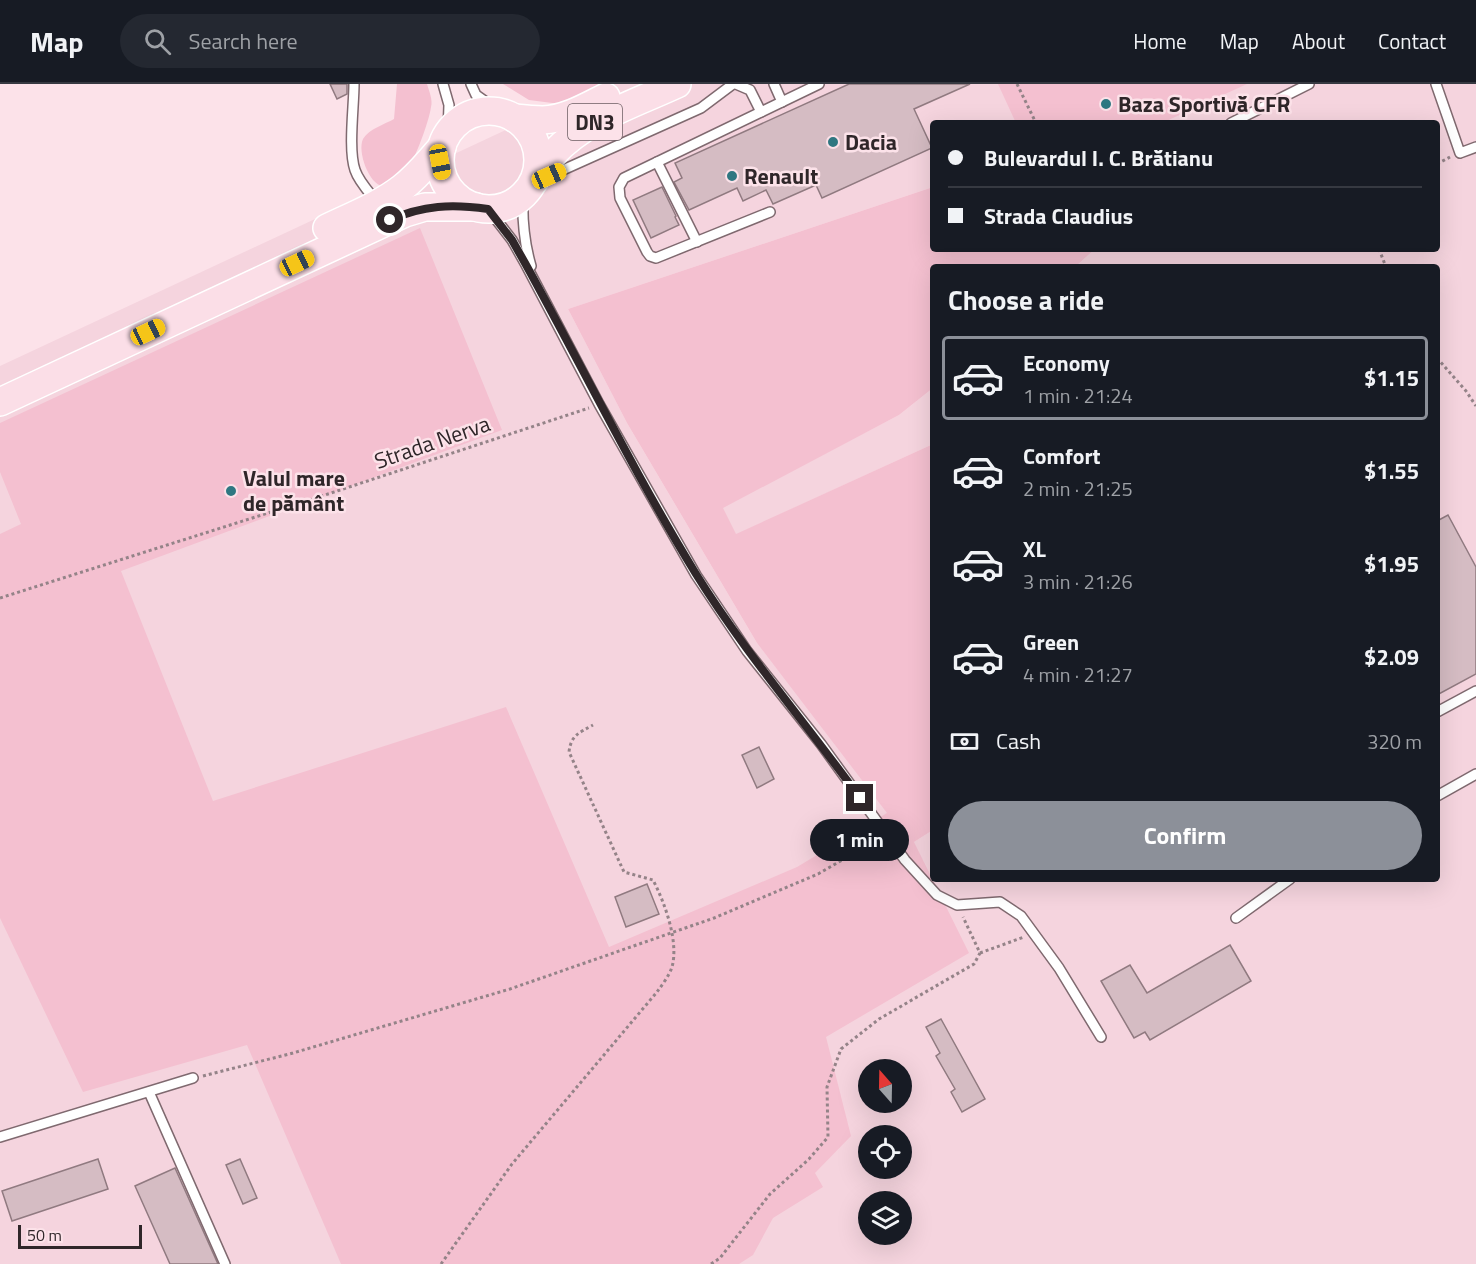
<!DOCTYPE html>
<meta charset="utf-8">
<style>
body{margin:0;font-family:"Titillium Web",sans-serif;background:#242831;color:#f1f3f6;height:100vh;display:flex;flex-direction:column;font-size:22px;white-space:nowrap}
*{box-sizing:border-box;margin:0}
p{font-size:20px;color:#9ea1a6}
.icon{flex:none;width:33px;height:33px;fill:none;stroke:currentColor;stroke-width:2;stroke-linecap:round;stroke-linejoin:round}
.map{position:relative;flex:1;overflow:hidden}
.sheet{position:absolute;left:930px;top:180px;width:510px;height:618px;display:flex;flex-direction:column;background:#171b24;border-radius:6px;box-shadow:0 6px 24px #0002}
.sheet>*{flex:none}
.banner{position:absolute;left:930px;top:36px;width:510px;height:132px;border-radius:6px;box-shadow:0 6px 24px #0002;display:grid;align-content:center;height:132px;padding:0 18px;background:#171b24}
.needle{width:39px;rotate:340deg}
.tools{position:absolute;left:858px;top:975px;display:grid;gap:12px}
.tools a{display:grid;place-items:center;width:54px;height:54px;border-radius:50%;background:#171b24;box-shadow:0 6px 24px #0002;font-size:30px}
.scale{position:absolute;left:18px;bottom:15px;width:124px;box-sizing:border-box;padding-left:6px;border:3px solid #2f2629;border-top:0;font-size:16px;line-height:21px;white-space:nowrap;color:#2f2629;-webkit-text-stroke:4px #fce2e9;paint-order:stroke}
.end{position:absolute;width:27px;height:27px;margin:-14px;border:8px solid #2f2629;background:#fff;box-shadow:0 0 0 3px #fff}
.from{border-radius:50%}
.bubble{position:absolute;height:42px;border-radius:21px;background:#171b24;box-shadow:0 6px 24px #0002;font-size:20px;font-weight:700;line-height:42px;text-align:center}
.car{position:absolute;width:18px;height:36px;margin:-18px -9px;border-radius:8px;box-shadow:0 0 4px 2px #0007;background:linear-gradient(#f5c518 24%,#345 0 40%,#f5c518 0 76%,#345 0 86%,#f5c518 0)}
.banner b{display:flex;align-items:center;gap:21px;height:57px;font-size:22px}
.banner b+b{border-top:2px solid #363941}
.banner i{width:15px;height:15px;background:#f1f3f6}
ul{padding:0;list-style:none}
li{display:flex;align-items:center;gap:18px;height:84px;margin:0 12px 9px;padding:0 6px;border:3px solid transparent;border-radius:6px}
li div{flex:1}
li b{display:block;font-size:22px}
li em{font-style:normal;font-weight:700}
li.selected{border-color:#8c9099}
li>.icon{width:54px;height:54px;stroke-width:1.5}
h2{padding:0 18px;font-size:27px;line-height:72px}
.pay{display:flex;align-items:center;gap:15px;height:66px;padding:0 18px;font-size:22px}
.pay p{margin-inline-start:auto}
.cta{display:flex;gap:12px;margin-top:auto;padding:12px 18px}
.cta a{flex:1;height:69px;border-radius:36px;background:#8c9099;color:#fff;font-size:24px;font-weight:700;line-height:69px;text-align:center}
header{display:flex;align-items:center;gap:36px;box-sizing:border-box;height:84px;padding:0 30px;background:#171b24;border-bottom:2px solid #363941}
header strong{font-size:28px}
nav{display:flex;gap:33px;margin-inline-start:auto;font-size:21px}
.search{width:420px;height:54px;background:#242831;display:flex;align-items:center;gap:15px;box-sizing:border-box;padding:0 21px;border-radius:33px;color:#9ea1a6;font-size:22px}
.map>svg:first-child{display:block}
.built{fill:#f5d4de;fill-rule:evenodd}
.green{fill:#f4c0d0}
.building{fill:#d5bcc3;stroke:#907a80;stroke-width:1.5}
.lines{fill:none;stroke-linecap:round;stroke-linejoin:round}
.lane-casing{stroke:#7f696f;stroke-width:12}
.primary-casing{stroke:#fff;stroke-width:30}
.path{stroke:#948388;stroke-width:3;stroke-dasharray:3 3;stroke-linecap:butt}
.lane{stroke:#fff;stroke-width:9}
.primary{stroke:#fbdee7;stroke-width:27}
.route{stroke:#2f2629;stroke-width:8}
.poi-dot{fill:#2f7781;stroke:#fce2e9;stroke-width:2}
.labels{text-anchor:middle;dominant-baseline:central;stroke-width:5;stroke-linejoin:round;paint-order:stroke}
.shield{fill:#fce2e9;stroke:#6c5e63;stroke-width:1.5}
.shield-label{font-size:21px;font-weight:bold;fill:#2f2629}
.poi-label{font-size:22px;font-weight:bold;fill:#2f2629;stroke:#fce2e9;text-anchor:start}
.street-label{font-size:22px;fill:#2f2629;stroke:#fce2e9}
</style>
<header>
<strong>Map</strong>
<div class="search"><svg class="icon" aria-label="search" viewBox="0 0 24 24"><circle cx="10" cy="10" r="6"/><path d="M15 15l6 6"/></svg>Search here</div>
<nav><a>Home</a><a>Map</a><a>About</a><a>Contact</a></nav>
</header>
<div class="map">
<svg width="1476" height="1180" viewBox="0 0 1476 1180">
<rect width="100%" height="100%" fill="#fce2e9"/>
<g class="built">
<path d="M 604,0 L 1476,0 L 1476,1180 L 0,1180 L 0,282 ZM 933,39 L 1437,39 L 1437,165 L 1095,165 L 1075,183 L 1437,183 L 1437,795 L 933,795 L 933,746 L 914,758 L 757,559 L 627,339 L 568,225 L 933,103 ZM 868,986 L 902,986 L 902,1018 L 868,1018 ZM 868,1052 L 902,1052 L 902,1084 L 868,1084 ZM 868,1118 L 902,1118 L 902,1150 L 868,1150 Z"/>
<path d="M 933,304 L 933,360 L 735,451 L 722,423 L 899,331 Z"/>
</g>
<g class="green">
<path d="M 397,0 L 427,0 C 429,7 433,16 431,23 C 429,38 412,86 400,95 C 397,98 388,102 383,102 C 369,101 357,67 363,55 C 369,45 385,40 394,35 Z"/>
<path d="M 503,0 L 604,0 L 560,20 L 529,16 Z"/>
<path d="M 998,0 L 1247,0 L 1162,39 L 1016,39 Z"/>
<path d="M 933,103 L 933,165 L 1095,165 L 1075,183 L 933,183 L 933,304 L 899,331 L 723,424 L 736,450 L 933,360 L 933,746 L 914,758 L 969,869 L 826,953 L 851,1052 L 815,1089 L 823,1103 L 773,1134 L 753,1171 L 739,1180 L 341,1180 L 247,961 L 83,1008 L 0,834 L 0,450 L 21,440 L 0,388 L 0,339 L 420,144 L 502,346 L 121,487 L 213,717 L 506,623 L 609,863 L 797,783 L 887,729 L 757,559 L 627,339 L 568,225 Z"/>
</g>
<g class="building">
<path d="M 330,0 L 347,0 L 347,10 L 337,15 Z"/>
<path d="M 849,0 L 970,0 L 914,25 L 932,64 L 822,114 L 816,101 L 773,120 L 766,106 L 743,117 L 737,104 L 689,126 L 674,98 L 682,94 L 675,79 Z"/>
<path d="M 662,103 L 676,132 L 675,133 L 679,141 L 651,154 L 633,116 Z"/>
<path d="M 1448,431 L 1476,483 L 1476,590 L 1437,611 L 1437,437 Z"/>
<path d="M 759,663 L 774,695 L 757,704 L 742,671 Z"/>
<path d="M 647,800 L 659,830 L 626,843 L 615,813 Z"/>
<path d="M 1230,861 L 1251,897 L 1150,956 L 1145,948 L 1134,954 L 1101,897 L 1130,881 L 1147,909 Z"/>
<path d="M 941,935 L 985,1015 L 962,1028 L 951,1008 L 955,1005 L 936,972 L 940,969 L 926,943 Z"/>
<path d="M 98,1075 L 108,1105 L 12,1137 L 2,1107 Z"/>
<path d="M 240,1075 L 257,1114 L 243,1120 L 226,1081 Z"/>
<path d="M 175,1084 L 218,1180 L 170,1180 L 135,1102 Z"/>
</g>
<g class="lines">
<g class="lane-casing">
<g id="lane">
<path d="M 354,0 C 354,22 348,66 355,86 C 359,98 369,108 377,118"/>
<path d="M 443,0 L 449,21 L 448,49"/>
<path d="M 471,0 L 476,11 L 500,28"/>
<path d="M 736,0 L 750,6 L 761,28"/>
<path d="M 774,0 L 782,18"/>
<path d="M 1436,0 L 1460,69 L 1476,63"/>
<path d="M 1231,39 L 1309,0"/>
<path d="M 657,78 L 697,158"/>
<path d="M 545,94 L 701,24 L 733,0"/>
<path d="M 523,111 C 522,137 524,158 531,182"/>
<path d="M 488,125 L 512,156 L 525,179 L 599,320 L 696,491 L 747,567 L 821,660 L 905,776 L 937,811 L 957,821 L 1000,818 L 1021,832 L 1059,884 L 1101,953"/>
<path d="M 770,128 L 656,174 L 650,172 L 647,168 L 620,114 L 619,103 L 624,94 L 819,0"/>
<path d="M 1437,628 L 1476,607"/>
<path d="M 1437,712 L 1476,690"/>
<path d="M 1236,834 L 1290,795"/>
<path d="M 149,1008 L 225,1180"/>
<path d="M 0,1053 L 193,994"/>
</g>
</g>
<g class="primary-casing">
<g id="primary">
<circle cx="489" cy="76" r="49"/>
<path d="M 514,34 C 524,35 534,36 543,36 C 566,35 586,23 606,13"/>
<path d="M 534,97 C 540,88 546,78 553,70 C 585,35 634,20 677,0"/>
<path d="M 327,144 C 352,132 380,121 402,104 C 418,92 429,77 442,63"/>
<path d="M 0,318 L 405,129 L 425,123 L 476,123"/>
</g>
</g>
<g class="path">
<path d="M 1017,0 L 1036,39"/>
<path d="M 1437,80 L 1450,73"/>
<path d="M 1379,165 L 1386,183"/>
<path d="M 1437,274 L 1466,307 L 1476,322"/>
<path d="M 0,514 L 328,410 L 589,324"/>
<path d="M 980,869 L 1024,853"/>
<path d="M 203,992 L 293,969 L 510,905 L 714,834 L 818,790 L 877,756"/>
<path d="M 441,1180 L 512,1080 L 657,908 C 662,901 669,892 672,883 C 679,858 665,819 653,796 L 624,788 L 569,668 C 571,651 579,649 593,641"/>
<path d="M 711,1180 L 720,1174 L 770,1110 L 809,1075 L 828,1053 L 827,1003 L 841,965 L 879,935 L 974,880 L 980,869 L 963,833"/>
</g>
<use href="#lane" class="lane"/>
<use href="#primary" class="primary"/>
</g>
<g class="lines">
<path class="route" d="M 390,136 C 423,121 452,120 488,125 L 512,156 L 525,179 C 582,282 634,389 696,490 C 745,569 806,639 860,714"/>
</g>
<g class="poi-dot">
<circle cx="1106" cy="20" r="6"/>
<circle cx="833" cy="58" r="6"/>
<circle cx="732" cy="92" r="6"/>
<circle cx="231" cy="407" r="6"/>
</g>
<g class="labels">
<rect class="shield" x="568" y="20" width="54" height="36" rx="4.5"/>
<g class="shield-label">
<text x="595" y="38">DN3</text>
</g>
<g class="poi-label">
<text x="1118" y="20">Baza Sportivă CFR</text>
<text x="845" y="58">Dacia</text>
<text x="744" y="92">Renault</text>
<text x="243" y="394">Valul mare<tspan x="243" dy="25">de pământ</tspan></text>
</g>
<g class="street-label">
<text transform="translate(432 358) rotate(-19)">Strada Nerva</text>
</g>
</g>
</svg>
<div class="tools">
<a><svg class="needle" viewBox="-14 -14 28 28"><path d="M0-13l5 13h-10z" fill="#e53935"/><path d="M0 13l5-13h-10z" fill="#9ea1a6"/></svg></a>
<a><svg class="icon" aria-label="locate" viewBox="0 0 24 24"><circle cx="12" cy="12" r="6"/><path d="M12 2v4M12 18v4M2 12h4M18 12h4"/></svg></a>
<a><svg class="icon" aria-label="layers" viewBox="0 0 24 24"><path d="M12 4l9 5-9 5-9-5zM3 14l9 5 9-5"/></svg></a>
</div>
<div class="scale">50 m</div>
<i class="end from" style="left:390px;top:136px"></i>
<i class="end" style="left:860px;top:714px"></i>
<div class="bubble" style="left:810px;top:735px;width:99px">1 min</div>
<i class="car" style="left:440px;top:78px;rotate:169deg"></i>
<i class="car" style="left:549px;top:92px;rotate:66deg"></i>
<i class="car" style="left:297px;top:179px;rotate:65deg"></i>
<i class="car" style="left:148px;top:248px;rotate:65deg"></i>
<div class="banner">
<b><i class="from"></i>Bulevardul I. C. Brătianu</b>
<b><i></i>Strada Claudius</b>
</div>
<section class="sheet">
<h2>Choose a ride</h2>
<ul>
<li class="selected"><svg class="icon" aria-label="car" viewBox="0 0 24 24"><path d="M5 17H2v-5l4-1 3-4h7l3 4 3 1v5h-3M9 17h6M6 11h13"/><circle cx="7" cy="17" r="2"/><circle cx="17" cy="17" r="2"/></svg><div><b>Economy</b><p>1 min · 21:24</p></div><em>$1.15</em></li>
<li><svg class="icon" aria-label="car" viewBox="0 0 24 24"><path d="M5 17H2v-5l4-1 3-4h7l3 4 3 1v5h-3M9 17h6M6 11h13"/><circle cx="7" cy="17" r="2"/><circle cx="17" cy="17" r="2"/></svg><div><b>Comfort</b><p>2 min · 21:25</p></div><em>$1.55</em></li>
<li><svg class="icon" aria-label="car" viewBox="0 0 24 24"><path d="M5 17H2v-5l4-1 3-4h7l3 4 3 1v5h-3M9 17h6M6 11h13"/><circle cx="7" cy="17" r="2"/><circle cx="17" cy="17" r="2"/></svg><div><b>XL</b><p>3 min · 21:26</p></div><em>$1.95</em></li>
<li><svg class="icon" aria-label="car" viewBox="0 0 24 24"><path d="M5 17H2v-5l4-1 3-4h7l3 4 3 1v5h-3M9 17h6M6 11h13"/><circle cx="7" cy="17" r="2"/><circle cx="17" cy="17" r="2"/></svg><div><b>Green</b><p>4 min · 21:27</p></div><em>$2.09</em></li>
</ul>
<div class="pay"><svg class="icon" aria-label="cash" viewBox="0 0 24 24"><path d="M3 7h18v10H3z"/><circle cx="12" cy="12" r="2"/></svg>Cash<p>320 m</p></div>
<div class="cta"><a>Confirm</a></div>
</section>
</div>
